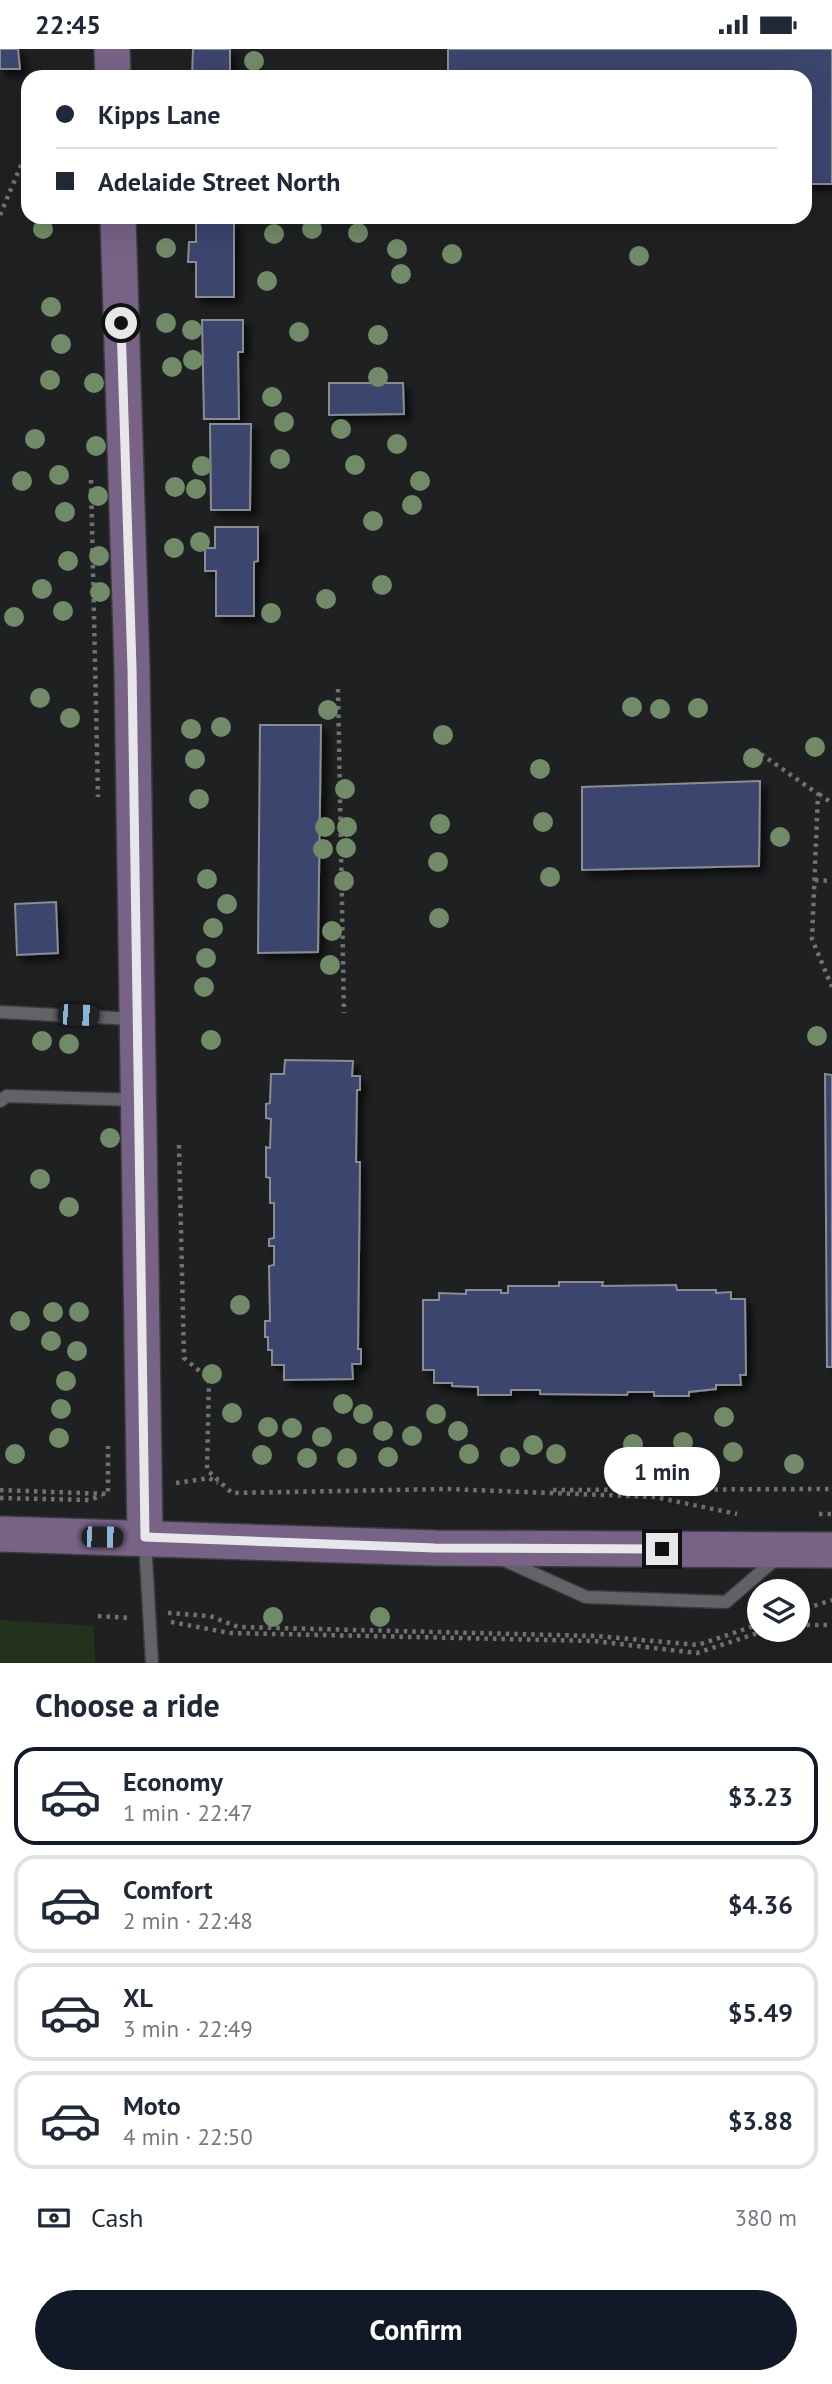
<!DOCTYPE html>
<meta charset="utf-8">
<style>
body{margin:0;font-family:"PT Sans",sans-serif;background:#f2f2f3;color:#1f2937;height:100vh;display:flex;flex-direction:column;font-size:26px;white-space:nowrap}
*{box-sizing:border-box;margin:0}
p{font-size:23px;color:#747a83}
.icon{flex:none;width:38px;height:38px;fill:none;stroke:currentColor;stroke-width:2;stroke-linecap:round;stroke-linejoin:round}
.map{position:relative;height:1614px;overflow:hidden}
.panel{display:flex;flex-direction:column;background:#fff;flex:1}
.panel>*{flex:none}
.guide{position:absolute;left:21px;top:21px;width:791px;height:154px;border-radius:21px;box-shadow:0 7px 28px #0002;display:grid;align-content:center;height:154px;padding:0 35px;background:#fff}
.fabs{position:absolute;left:747px;top:1530px;display:grid;gap:14px}
.fabs a{display:grid;place-items:center;width:63px;height:63px;border-radius:50%;background:#fff;box-shadow:0 7px 28px #0002;font-size:35px}
.end{position:absolute;width:32px;height:32px;margin:-16px;border:9px solid #e7e7e9;background:#111;box-shadow:0 0 0 4px #111}
.from{border-radius:50%}
.bubble{position:absolute;height:49px;border-radius:24px;background:#fff;box-shadow:0 7px 28px #0002;font-size:23px;font-weight:800;line-height:49px;text-align:center}
.car{position:absolute;width:21px;height:42px;margin:-21px -10px;border-radius:9px;box-shadow:0 0 5px 2px #0007;background:linear-gradient(#222 24%,#8ab4d8 0 40%,#222 0 76%,#8ab4d8 0 86%,#222 0)}
.guide b{display:flex;align-items:center;gap:24px;height:66px;font-size:26px}
.guide b+b{border-top:2px solid #e0e1e3}
.guide i{width:18px;height:18px;background:#1f2937}
ul{padding:0;list-style:none}
li{display:flex;align-items:center;gap:21px;height:98px;margin:0 14px 10px;padding:0 21px;border:4px solid #e0e1e3;border-radius:21px}
li div{flex:1}
li b{display:block;font-size:26px}
li em{font-style:normal;font-weight:800}
li.current{border-color:#111827}
li>.icon{width:63px;height:63px;stroke-width:1.5}
h2{padding:0 35px;font-size:32px;line-height:84px}
.pay{display:flex;align-items:center;gap:18px;height:77px;padding:0 35px;font-size:26px}
.pay p{margin-inline-start:auto}
.button{display:flex;gap:14px;margin-top:auto;padding:14px 35px}
.button a{flex:1;height:80px;border-radius:42px;background:#111827;color:#fff;font-size:28px;font-weight:800;line-height:80px;text-align:center}
.status{display:flex;justify-content:space-between;align-items:center;height:49px;padding:0 35px;background:#fff;direction:ltr}
.status svg{height:19px;fill:currentColor}
.map>svg:first-child{display:block}
.green{fill:#23321c}
.building{fill:#3a456e;stroke:#8b8c8f;stroke-width:2;filter:url(#shadow)}
.lines{fill:none;stroke-linecap:round;stroke-linejoin:round}
.lane-casing{stroke:#3a3b3d;stroke-width:15}
.secondary-casing{stroke:#3a3b3d;stroke-width:38}
.path{stroke:#717173;stroke-width:4.5;stroke-dasharray:3.5 5;stroke-linecap:butt}
.lane{stroke:#626366;stroke-width:12}
.secondary{stroke:#786286;stroke-width:35}
.tree{fill:#718a67}
.route{stroke:#e7e7e9;stroke-width:9}
</style>
<div class="status"><b>22:45</b><svg viewBox="0 0 49 12"><path d="M0 12V9h3v3zM5 12V6h3v6zM10 12V3h3v9zM15 12V0h3v12zM26 1h20v11H26zM47 4h2v5h-2z"/></svg></div>
<div class="map">
<svg width="832" height="1614" viewBox="0 0 832 1614">
<defs>
<filter id="shadow"><feDropShadow dx="6" dy="6" stdDeviation="3.5" flood-color="#0009"/></filter>
</defs>
<rect width="100%" height="100%" fill="#1f2022"/>
<path class="green" d="M 0,1571 L 94,1577 L 95,1614 L 0,1614 Z"/>
<g class="building">
<path d="M 0,0 L 18,0 L 20,20 L 0,20 Z"/>
<path d="M 193,0 L 230,0 L 230,28 L 192,28 Z"/>
<path d="M 448,0 L 832,0 L 832,135 L 805,135 L 805,28 L 448,28 Z"/>
<path d="M 196,173 L 234,173 L 234,248 L 196,248 L 196,213 L 188,213 L 189,193 L 196,193 Z"/>
<path d="M 202,271 L 243,271 L 243,303 L 238,303 L 239,370 L 204,370 Z"/>
<path d="M 329,334 L 403,334 L 404,365 L 329,366 Z"/>
<path d="M 210,375 L 251,375 L 250,461 L 211,461 Z"/>
<path d="M 215,478 L 258,478 L 258,512 L 254,513 L 254,567 L 216,567 L 216,522 L 205,522 L 205,499 L 215,499 Z"/>
<path d="M 260,676 L 321,676 L 318,903 L 258,904 Z"/>
<path d="M 760,732 L 759,817 L 582,821 L 582,738 Z"/>
<path d="M 56,853 L 58,904 L 17,906 L 15,855 Z"/>
<path d="M 285,1011 L 353,1012 L 352,1027 L 360,1027 L 360,1041 L 357,1041 L 356,1113 L 360,1113 L 358,1300 L 361,1300 L 361,1315 L 352,1315 L 353,1330 L 284,1331 L 284,1316 L 272,1316 L 272,1301 L 268,1301 L 268,1288 L 265,1288 L 265,1272 L 270,1272 L 269,1217 L 274,1216 L 274,1197 L 269,1197 L 269,1190 L 274,1189 L 274,1154 L 270,1154 L 270,1129 L 266,1128 L 266,1098 L 270,1099 L 271,1070 L 266,1069 L 266,1055 L 270,1054 L 271,1025 L 284,1025 Z"/>
<path d="M 825,1025 L 832,1026 L 832,1318 L 827,1318 Z"/>
<path d="M 559,1233 L 603,1233 L 602,1237 L 676,1236 L 677,1241 L 716,1241 L 716,1244 L 731,1243 L 731,1250 L 745,1250 L 746,1326 L 740,1326 L 741,1336 L 716,1336 L 716,1340 L 689,1343 L 689,1347 L 654,1347 L 654,1343 L 628,1343 L 627,1346 L 540,1345 L 540,1341 L 511,1341 L 511,1346 L 478,1346 L 478,1338 L 452,1337 L 452,1334 L 434,1334 L 434,1321 L 423,1321 L 423,1251 L 439,1251 L 439,1244 L 466,1245 L 466,1241 L 501,1241 L 501,1244 L 508,1244 L 508,1237 L 559,1237 Z"/>
</g>
<g class="lines">
<g class="lane-casing">
<g id="lane">
<path d="M 0,963 L 133,970"/>
<path d="M 0,1052 L 7,1047 L 138,1051"/>
<path d="M 145,1492 L 152,1614"/>
<path d="M 504,1511 L 586,1548 L 726,1553 L 777,1509"/>
</g>
</g>
<g class="secondary-casing">
<g id="secondary">
<path d="M 112,0 L 113,28"/>
<path d="M 118,168 L 132,619 L 145,1488"/>
<path d="M 0,1485 L 435,1499 L 832,1501"/>
</g>
</g>
<g class="path">
<path d="M 0,166 L 22,114"/>
<path d="M 91,431 L 98,748"/>
<path d="M 338,640 L 344,964"/>
<path d="M 761,705 L 818,745 L 812,890 L 832,938"/>
<path d="M 819,745 L 832,754"/>
<path d="M 815,831 L 832,832"/>
<path d="M 179,1096 L 184,1309 L 209,1330 L 207,1421 L 232,1444 L 447,1440 L 655,1448 L 737,1465"/>
<path d="M 176,1434 L 209,1429 L 218,1434"/>
<path d="M 0,1441 L 108,1445 L 108,1397"/>
<path d="M 553,1441 L 832,1440"/>
<path d="M 0,1449 L 89,1451 L 102,1447"/>
<path d="M 819,1465 L 832,1465"/>
<path d="M 798,1562 L 832,1551"/>
<path d="M 168,1564 L 210,1567 L 238,1578 L 596,1587 L 698,1596 L 760,1575"/>
<path d="M 98,1567 L 131,1569"/>
<path d="M 171,1573 L 230,1584 L 594,1592 L 697,1604 L 770,1580"/>
<path d="M 798,1576 L 832,1576"/>
</g>
<use href="#lane" class="lane"/>
<use href="#secondary" class="secondary"/>
</g>
<g class="tree">
<circle cx="254" cy="12" r="10"/>
<circle cx="43" cy="180" r="10"/>
<circle cx="312" cy="180" r="10"/>
<circle cx="358" cy="184" r="10"/>
<circle cx="274" cy="185" r="10"/>
<circle cx="166" cy="199" r="10"/>
<circle cx="397" cy="200" r="10"/>
<circle cx="452" cy="205" r="10"/>
<circle cx="639" cy="207" r="10"/>
<circle cx="401" cy="225" r="10"/>
<circle cx="267" cy="232" r="10"/>
<circle cx="51" cy="258" r="10"/>
<circle cx="166" cy="274" r="10"/>
<circle cx="192" cy="281" r="10"/>
<circle cx="299" cy="283" r="10"/>
<circle cx="378" cy="286" r="10"/>
<circle cx="61" cy="295" r="10"/>
<circle cx="193" cy="311" r="10"/>
<circle cx="172" cy="318" r="10"/>
<circle cx="378" cy="328" r="10"/>
<circle cx="50" cy="331" r="10"/>
<circle cx="94" cy="334" r="10"/>
<circle cx="272" cy="348" r="10"/>
<circle cx="284" cy="373" r="10"/>
<circle cx="341" cy="380" r="10"/>
<circle cx="35" cy="390" r="10"/>
<circle cx="397" cy="395" r="10"/>
<circle cx="96" cy="397" r="10"/>
<circle cx="280" cy="410" r="10"/>
<circle cx="355" cy="416" r="10"/>
<circle cx="202" cy="417" r="10"/>
<circle cx="59" cy="426" r="10"/>
<circle cx="22" cy="432" r="10"/>
<circle cx="420" cy="432" r="10"/>
<circle cx="175" cy="438" r="10"/>
<circle cx="196" cy="440" r="10"/>
<circle cx="98" cy="447" r="10"/>
<circle cx="412" cy="456" r="10"/>
<circle cx="65" cy="463" r="10"/>
<circle cx="373" cy="472" r="10"/>
<circle cx="200" cy="493" r="10"/>
<circle cx="174" cy="499" r="10"/>
<circle cx="99" cy="507" r="10"/>
<circle cx="68" cy="512" r="10"/>
<circle cx="382" cy="536" r="10"/>
<circle cx="42" cy="540" r="10"/>
<circle cx="100" cy="543" r="10"/>
<circle cx="326" cy="550" r="10"/>
<circle cx="63" cy="562" r="10"/>
<circle cx="271" cy="564" r="10"/>
<circle cx="14" cy="568" r="10"/>
<circle cx="40" cy="649" r="10"/>
<circle cx="632" cy="658" r="10"/>
<circle cx="698" cy="659" r="10"/>
<circle cx="660" cy="660" r="10"/>
<circle cx="328" cy="661" r="10"/>
<circle cx="70" cy="669" r="10"/>
<circle cx="221" cy="678" r="10"/>
<circle cx="191" cy="680" r="10"/>
<circle cx="443" cy="686" r="10"/>
<circle cx="815" cy="698" r="10"/>
<circle cx="753" cy="709" r="10"/>
<circle cx="195" cy="710" r="10"/>
<circle cx="540" cy="720" r="10"/>
<circle cx="345" cy="740" r="10"/>
<circle cx="199" cy="750" r="10"/>
<circle cx="543" cy="773" r="10"/>
<circle cx="440" cy="775" r="10"/>
<circle cx="325" cy="778" r="10"/>
<circle cx="347" cy="778" r="10"/>
<circle cx="780" cy="788" r="10"/>
<circle cx="346" cy="799" r="10"/>
<circle cx="323" cy="800" r="10"/>
<circle cx="438" cy="813" r="10"/>
<circle cx="550" cy="828" r="10"/>
<circle cx="207" cy="830" r="10"/>
<circle cx="344" cy="832" r="10"/>
<circle cx="227" cy="855" r="10"/>
<circle cx="439" cy="869" r="10"/>
<circle cx="213" cy="879" r="10"/>
<circle cx="332" cy="882" r="10"/>
<circle cx="206" cy="909" r="10"/>
<circle cx="330" cy="916" r="10"/>
<circle cx="204" cy="938" r="10"/>
<circle cx="817" cy="987" r="10"/>
<circle cx="211" cy="991" r="10"/>
<circle cx="42" cy="992" r="10"/>
<circle cx="69" cy="995" r="10"/>
<circle cx="110" cy="1089" r="10"/>
<circle cx="40" cy="1130" r="10"/>
<circle cx="69" cy="1158" r="10"/>
<circle cx="240" cy="1256" r="10"/>
<circle cx="53" cy="1263" r="10"/>
<circle cx="79" cy="1263" r="10"/>
<circle cx="20" cy="1272" r="10"/>
<circle cx="51" cy="1292" r="10"/>
<circle cx="77" cy="1302" r="10"/>
<circle cx="212" cy="1325" r="10"/>
<circle cx="66" cy="1332" r="10"/>
<circle cx="343" cy="1355" r="10"/>
<circle cx="61" cy="1360" r="10"/>
<circle cx="232" cy="1364" r="10"/>
<circle cx="363" cy="1365" r="10"/>
<circle cx="436" cy="1365" r="10"/>
<circle cx="724" cy="1368" r="10"/>
<circle cx="268" cy="1378" r="10"/>
<circle cx="292" cy="1379" r="10"/>
<circle cx="383" cy="1382" r="10"/>
<circle cx="458" cy="1382" r="10"/>
<circle cx="412" cy="1387" r="10"/>
<circle cx="322" cy="1388" r="10"/>
<circle cx="59" cy="1389" r="10"/>
<circle cx="683" cy="1393" r="10"/>
<circle cx="633" cy="1395" r="10"/>
<circle cx="533" cy="1396" r="10"/>
<circle cx="733" cy="1403" r="10"/>
<circle cx="15" cy="1405" r="10"/>
<circle cx="469" cy="1405" r="10"/>
<circle cx="556" cy="1405" r="10"/>
<circle cx="262" cy="1406" r="10"/>
<circle cx="388" cy="1408" r="10"/>
<circle cx="510" cy="1408" r="10"/>
<circle cx="661" cy="1408" r="10"/>
<circle cx="307" cy="1409" r="10"/>
<circle cx="347" cy="1409" r="10"/>
<circle cx="704" cy="1411" r="10"/>
<circle cx="794" cy="1415" r="10"/>
<circle cx="273" cy="1568" r="10"/>
<circle cx="380" cy="1568" r="10"/>
</g>
<g class="lines">
<path class="route" d="M 121,274 L 132,619 L 145,1488 L 435,1499 L 662,1500"/>
</g>
</svg>
<div class="fabs">
<a><svg class="icon" aria-label="layers" viewBox="0 0 24 24"><path d="M12 4l9 5-9 5-9-5zM3 14l9 5 9-5"/></svg></a>
</div>
<i class="end from" style="left:121px;top:274px"></i>
<i class="end" style="left:662px;top:1500px"></i>
<div class="bubble" style="left:604px;top:1398px;width:116px">1 min</div>
<i class="car" style="left:78px;top:966px;rotate:92deg"></i>
<i class="car" style="left:102px;top:1488px;rotate:91deg"></i>
<div class="guide">
<b><i class="from"></i>Kipps Lane</b>
<b><i></i>Adelaide Street North</b>
</div>
</div>
<section class="panel">
<h2>Choose a ride</h2>
<ul>
<li class="current"><svg class="icon" aria-label="car" viewBox="0 0 24 24"><path d="M5 17H2v-5l4-1 3-4h7l3 4 3 1v5h-3M9 17h6M6 11h13"/><circle cx="7" cy="17" r="2"/><circle cx="17" cy="17" r="2"/></svg><div><b>Economy</b><p>1 min · 22:47</p></div><em>$3.23</em></li>
<li><svg class="icon" aria-label="car" viewBox="0 0 24 24"><path d="M5 17H2v-5l4-1 3-4h7l3 4 3 1v5h-3M9 17h6M6 11h13"/><circle cx="7" cy="17" r="2"/><circle cx="17" cy="17" r="2"/></svg><div><b>Comfort</b><p>2 min · 22:48</p></div><em>$4.36</em></li>
<li><svg class="icon" aria-label="car" viewBox="0 0 24 24"><path d="M5 17H2v-5l4-1 3-4h7l3 4 3 1v5h-3M9 17h6M6 11h13"/><circle cx="7" cy="17" r="2"/><circle cx="17" cy="17" r="2"/></svg><div><b>XL</b><p>3 min · 22:49</p></div><em>$5.49</em></li>
<li><svg class="icon" aria-label="car" viewBox="0 0 24 24"><path d="M5 17H2v-5l4-1 3-4h7l3 4 3 1v5h-3M9 17h6M6 11h13"/><circle cx="7" cy="17" r="2"/><circle cx="17" cy="17" r="2"/></svg><div><b>Moto</b><p>4 min · 22:50</p></div><em>$3.88</em></li>
</ul>
<div class="pay"><svg class="icon" aria-label="cash" viewBox="0 0 24 24"><path d="M3 7h18v10H3z"/><circle cx="12" cy="12" r="2"/></svg>Cash<p>380 m</p></div>
<div class="button"><a>Confirm</a></div>
</section>
